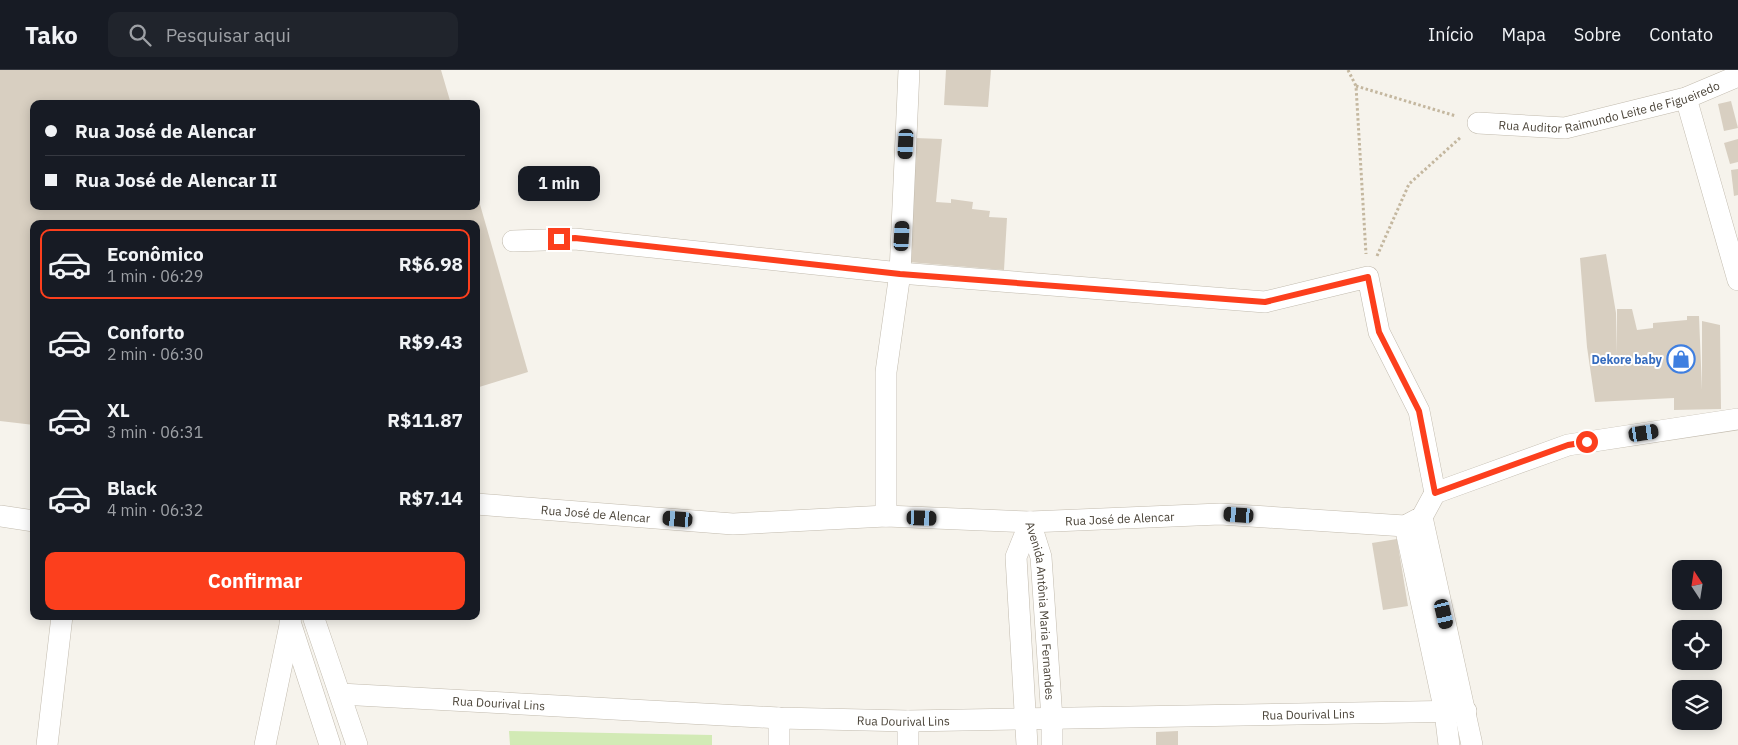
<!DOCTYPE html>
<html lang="pt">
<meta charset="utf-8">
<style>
body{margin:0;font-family:"IBM Plex Sans",sans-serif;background:#20242c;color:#f1f3f6;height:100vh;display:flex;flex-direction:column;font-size:19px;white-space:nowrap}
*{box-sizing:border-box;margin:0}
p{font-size:16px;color:#9ea1a6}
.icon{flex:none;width:28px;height:28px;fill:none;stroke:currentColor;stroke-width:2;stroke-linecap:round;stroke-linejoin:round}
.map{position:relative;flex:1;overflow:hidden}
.drawer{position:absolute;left:30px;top:150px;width:450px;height:400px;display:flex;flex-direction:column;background:#171b24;border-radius:10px;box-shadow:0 2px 12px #0003}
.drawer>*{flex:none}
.hud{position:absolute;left:30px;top:30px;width:450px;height:110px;border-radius:10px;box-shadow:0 2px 12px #0003;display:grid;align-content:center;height:110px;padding:0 15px;background:#171b24}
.needle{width:32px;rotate:348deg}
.fabs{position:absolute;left:1672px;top:490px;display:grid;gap:10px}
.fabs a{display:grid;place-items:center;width:50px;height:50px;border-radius:10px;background:#171b24;box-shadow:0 2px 12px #0003;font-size:25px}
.end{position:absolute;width:22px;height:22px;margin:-11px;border:6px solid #fc3f1d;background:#fff;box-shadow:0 0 0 2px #fff}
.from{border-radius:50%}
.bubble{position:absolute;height:35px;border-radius:10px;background:#171b24;box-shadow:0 2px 12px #0003;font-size:16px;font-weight:700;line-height:35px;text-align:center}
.car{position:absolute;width:15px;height:30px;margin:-15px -8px;border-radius:6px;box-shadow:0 0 4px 1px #0007;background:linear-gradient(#222 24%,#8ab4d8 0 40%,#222 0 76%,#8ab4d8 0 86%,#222 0)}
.hud b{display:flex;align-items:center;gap:18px;height:48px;font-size:19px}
.hud b+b{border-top:1px solid #363941}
.hud i{width:12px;height:12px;background:#f1f3f6}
ul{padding:9px 0 0;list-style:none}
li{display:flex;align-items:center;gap:15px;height:70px;margin:0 10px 8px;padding:0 5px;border:2px solid transparent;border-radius:10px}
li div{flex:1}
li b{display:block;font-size:19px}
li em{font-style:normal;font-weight:700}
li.selected{border-color:#fc3f1d}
li>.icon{width:45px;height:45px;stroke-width:1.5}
.cta{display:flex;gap:10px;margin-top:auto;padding:10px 15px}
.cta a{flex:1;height:58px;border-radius:10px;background:#fc3f1d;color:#fff;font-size:20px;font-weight:700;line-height:58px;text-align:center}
header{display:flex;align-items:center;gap:30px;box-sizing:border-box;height:70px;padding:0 25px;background:#171b24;border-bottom:1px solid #363941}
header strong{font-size:24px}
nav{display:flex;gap:28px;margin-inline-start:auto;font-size:18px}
.search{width:350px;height:45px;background:#20242c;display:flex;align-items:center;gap:12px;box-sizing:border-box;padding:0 18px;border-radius:10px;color:#9ea1a6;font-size:19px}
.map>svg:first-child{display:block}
.green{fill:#d2eab5}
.building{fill:#d8cfc1}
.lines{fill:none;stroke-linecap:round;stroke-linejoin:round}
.street-casing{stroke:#c2bbae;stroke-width:22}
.path{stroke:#c4b79f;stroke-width:3;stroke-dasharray:2.5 2.5;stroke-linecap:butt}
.street{stroke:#fff;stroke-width:21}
.route{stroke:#fc3f1d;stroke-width:6}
.labels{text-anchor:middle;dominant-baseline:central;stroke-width:4;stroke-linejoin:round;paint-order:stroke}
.street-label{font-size:12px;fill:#4b4439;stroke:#fff}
.shop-label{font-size:12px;font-weight:bold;fill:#366cbe;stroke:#fff;text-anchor:end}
</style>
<header>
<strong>Tako</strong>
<div class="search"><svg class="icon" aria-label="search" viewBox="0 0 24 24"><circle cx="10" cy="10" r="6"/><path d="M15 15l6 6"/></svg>Pesquisar aqui</div>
<nav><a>Início</a><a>Mapa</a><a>Sobre</a><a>Contato</a></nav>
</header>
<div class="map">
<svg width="1738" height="675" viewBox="0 0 1738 675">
<rect width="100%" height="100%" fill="#f6f3ec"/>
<path class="green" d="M 509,661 L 712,665 L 712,675 L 510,675 Z"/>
<g class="building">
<path d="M 0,0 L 441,0 L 451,34 L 34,34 L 34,136 L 476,136 L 477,124 L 528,302 L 476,318 L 476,154 L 34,154 L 34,355 L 0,351 Z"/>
<path d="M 946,0 L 991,0 L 988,37 L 944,35 Z"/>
<path d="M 1731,31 L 1738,58 L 1724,61 L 1718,34 Z"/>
<path d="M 915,68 L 942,69 L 936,132 L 951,133 L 951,129 L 973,132 L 972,139 L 990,141 L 989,147 L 1007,148 L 1004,200 L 908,192 Z"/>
<path d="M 1738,69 L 1738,92 L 1730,94 L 1724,73 Z"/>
<path d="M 1738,99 L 1738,125 L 1734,126 L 1731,100 Z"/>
<path d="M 1606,184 L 1616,243 L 1617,284 L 1617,239 L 1632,239 L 1637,260 L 1653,258 L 1653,267 L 1653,253 L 1687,250 L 1687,246 L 1699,246 L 1702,320 L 1702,251 L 1720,255 L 1721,339 L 1674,340 L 1674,328 L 1595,332 L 1587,277 L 1580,188 Z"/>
<path d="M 1397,469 L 1408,536 L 1383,540 L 1372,473 Z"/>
<path d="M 1178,661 L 1178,675 L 1156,675 L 1156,662 Z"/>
</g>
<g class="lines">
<g class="street-casing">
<g id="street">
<path d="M 1686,28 L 1738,210"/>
<path id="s1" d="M 1478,53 L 1565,58 L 1686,28 L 1738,6"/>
<path d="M 513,171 L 575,169 L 900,203 L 1265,232 L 1368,207 L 1379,262 L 1419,341 L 1435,423"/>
<path id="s2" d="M 476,434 L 733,454 L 886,446 L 1030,452 L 1220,444 L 1405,456 L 1422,447 L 1435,423 L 1568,375 L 1738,349"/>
<path d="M 0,446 L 34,451"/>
<path d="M 886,446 L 886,302 L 900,203 L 909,0"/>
<path d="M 1422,447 L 1472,675"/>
<path id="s3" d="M 1030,452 L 1041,487 L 1052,649 L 1052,675"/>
<path d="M 1405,456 L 1445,642 L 1449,675"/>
<path d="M 291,546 L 290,552 L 330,675"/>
<path d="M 313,546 L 357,675"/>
<path id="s4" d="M 340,624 L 779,648 L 908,651 L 1466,641"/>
<path d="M 779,648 L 779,675"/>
<path d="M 47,675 L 62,546"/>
<path d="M 265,675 L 290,555"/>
<path d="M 908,675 L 908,651"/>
<path d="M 1027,675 L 1016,487 L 1030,452"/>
</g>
</g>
<g class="path">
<path d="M 1348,0 L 1356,16 L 1366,184"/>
<path d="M 1356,16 L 1456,46"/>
<path d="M 1377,186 L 1409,114 L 1461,67"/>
</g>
<use href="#street" class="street"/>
</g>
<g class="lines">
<path class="route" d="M 559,169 L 575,168 L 900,204 L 1265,232 L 1368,207 L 1379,262 L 1419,341 L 1435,423 L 1568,375 L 1587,372"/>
</g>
<defs>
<g id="shop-ring" transform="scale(1.4375)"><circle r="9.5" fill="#fff" stroke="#3f7fe0" stroke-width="1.5"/><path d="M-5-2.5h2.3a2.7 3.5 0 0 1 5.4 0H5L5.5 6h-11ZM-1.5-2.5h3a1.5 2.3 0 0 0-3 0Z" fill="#3f7fe0"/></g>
</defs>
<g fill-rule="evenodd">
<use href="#shop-ring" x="1681" y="289"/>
</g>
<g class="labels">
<g class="street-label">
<text stroke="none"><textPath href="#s1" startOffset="134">Rua Auditor Raimundo Leite de Figueiredo</textPath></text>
<text stroke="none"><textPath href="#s2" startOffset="120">Rua José de Alencar</textPath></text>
<text stroke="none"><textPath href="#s2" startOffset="645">Rua José de Alencar</textPath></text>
<text stroke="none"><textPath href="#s3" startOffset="90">Avenida Antônia Maria Fernandes</textPath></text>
<text stroke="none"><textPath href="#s4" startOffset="159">Rua Dourival Lins</textPath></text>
<text stroke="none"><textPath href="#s4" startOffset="969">Rua Dourival Lins</textPath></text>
<text stroke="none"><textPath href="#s4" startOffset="564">Rua Dourival Lins</textPath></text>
</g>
<g class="shop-label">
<text x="1662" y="289">Dekore baby</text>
</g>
</g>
</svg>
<div class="fabs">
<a><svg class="needle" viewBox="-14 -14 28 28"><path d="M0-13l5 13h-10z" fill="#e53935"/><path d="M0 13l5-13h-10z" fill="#9ea1a6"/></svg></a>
<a><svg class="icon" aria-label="locate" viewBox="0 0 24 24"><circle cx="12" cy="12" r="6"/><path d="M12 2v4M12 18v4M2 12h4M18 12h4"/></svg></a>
<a><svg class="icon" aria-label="layers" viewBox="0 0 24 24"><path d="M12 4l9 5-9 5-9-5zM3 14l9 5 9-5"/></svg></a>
</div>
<i class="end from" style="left:1587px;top:372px"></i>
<i class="end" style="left:559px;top:169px"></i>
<div class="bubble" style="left:518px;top:96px;width:82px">1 min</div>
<i class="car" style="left:906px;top:74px;rotate:183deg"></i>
<i class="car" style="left:902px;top:166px;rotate:3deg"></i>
<i class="car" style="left:1644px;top:363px;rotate:81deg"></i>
<i class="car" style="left:1239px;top:445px;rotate:274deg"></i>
<i class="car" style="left:922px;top:448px;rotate:92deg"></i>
<i class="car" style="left:678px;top:449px;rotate:275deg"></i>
<i class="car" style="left:1444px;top:544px;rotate:167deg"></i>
<div class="hud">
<b><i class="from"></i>Rua José de Alencar</b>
<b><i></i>Rua José de Alencar II</b>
</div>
<section class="drawer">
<ul>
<li class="selected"><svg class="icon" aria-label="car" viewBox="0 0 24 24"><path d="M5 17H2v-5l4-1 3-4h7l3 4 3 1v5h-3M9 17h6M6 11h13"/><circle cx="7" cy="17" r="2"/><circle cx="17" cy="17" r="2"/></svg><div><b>Econômico</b><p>1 min · 06:29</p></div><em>R$6.98</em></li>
<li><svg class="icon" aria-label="car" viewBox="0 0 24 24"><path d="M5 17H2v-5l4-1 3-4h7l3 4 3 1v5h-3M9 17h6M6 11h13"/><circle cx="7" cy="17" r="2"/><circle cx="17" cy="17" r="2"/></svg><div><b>Conforto</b><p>2 min · 06:30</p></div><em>R$9.43</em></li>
<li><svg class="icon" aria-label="car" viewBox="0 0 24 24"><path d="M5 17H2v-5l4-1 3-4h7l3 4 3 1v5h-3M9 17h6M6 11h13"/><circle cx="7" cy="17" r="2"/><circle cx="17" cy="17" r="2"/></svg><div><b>XL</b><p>3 min · 06:31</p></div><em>R$11.87</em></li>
<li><svg class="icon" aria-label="car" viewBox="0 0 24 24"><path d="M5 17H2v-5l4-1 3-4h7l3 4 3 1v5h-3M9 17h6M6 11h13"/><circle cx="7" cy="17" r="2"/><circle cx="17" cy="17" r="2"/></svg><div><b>Black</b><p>4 min · 06:32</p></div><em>R$7.14</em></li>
</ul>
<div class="cta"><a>Confirmar</a></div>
</section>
</div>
